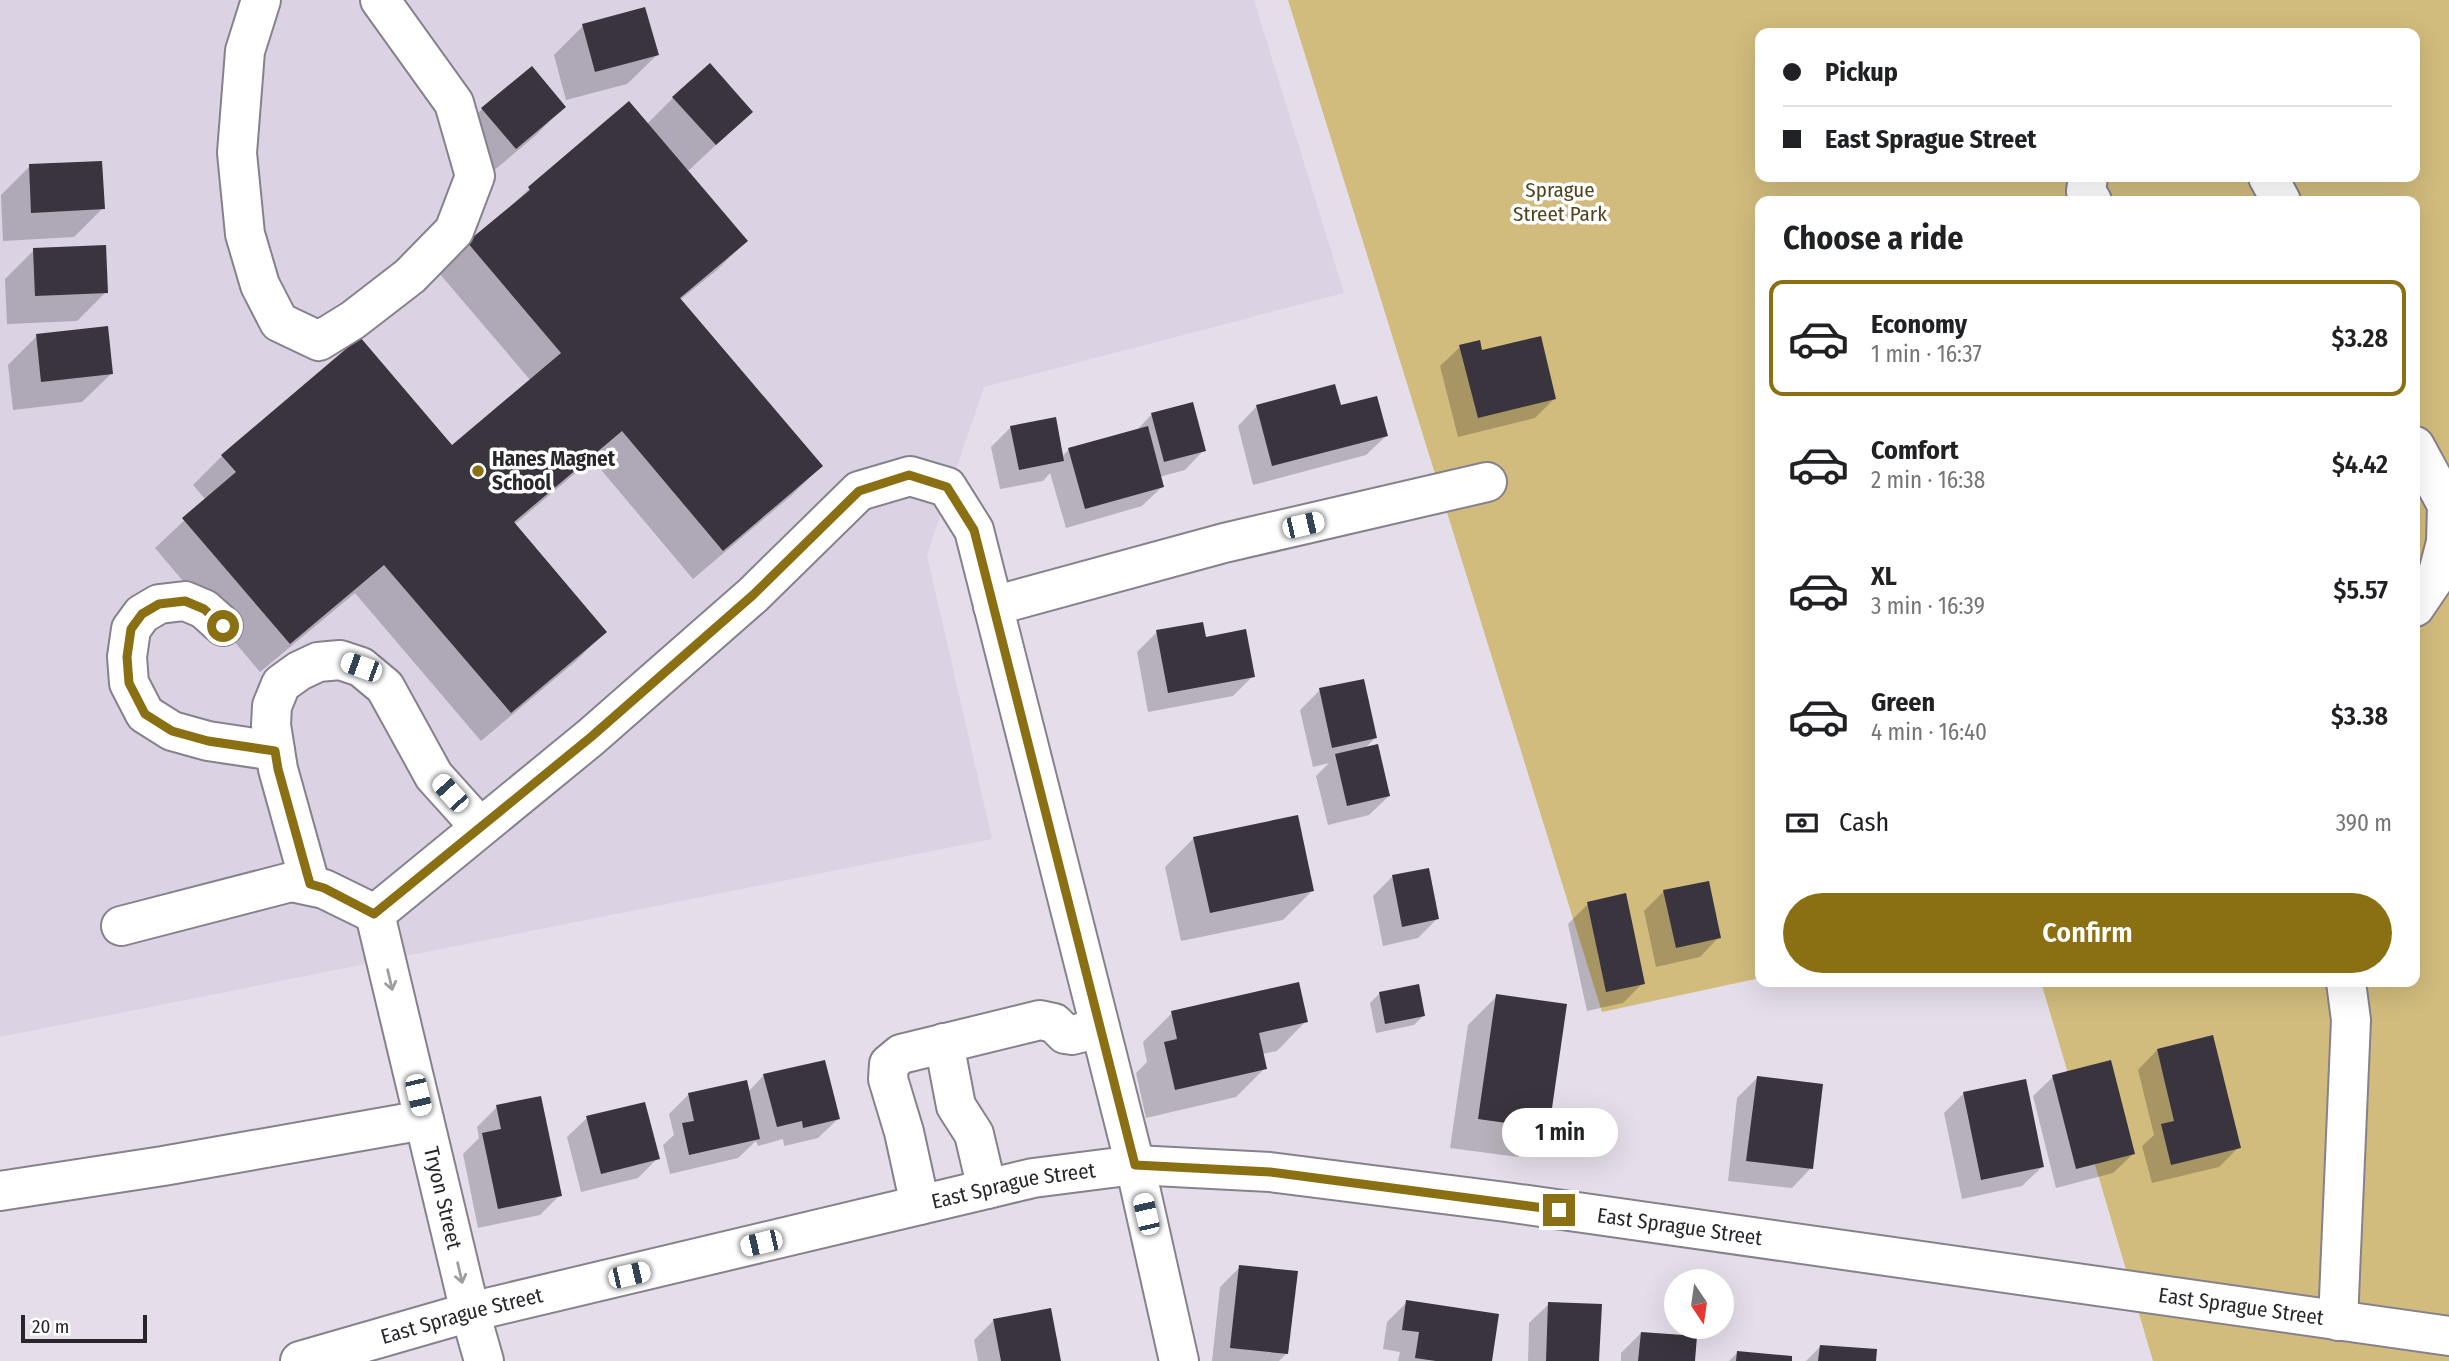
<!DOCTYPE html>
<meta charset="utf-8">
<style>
body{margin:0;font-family:"Fira Sans Condensed",sans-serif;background:#f2f2f2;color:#202124;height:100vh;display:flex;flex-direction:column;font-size:26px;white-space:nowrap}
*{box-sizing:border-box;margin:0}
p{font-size:23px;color:#757577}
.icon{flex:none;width:38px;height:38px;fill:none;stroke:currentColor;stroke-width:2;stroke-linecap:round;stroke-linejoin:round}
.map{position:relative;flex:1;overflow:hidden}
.details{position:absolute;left:1755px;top:196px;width:665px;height:791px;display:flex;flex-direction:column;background:#fff;border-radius:14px;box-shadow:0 7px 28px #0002}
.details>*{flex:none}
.top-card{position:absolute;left:1755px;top:28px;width:665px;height:154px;border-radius:14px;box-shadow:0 7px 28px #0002;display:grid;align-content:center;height:154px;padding:0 28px;background:#fff}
.needle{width:46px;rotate:167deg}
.tools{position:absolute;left:1664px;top:1269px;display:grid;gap:14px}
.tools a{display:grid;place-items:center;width:70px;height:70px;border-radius:50%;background:#fff;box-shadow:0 7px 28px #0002;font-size:35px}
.scale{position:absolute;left:21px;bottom:18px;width:126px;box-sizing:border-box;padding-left:7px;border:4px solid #29262b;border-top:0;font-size:19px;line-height:24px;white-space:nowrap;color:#29262b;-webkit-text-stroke:5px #fff;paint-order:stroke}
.end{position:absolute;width:32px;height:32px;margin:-16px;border:9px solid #8a7012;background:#fff;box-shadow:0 0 0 4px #fff}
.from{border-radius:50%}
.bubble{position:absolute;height:49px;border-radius:24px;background:#fff;box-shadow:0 7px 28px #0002;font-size:23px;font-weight:600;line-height:49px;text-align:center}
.car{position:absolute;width:21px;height:42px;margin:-21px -10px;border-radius:9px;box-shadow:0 0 5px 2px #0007;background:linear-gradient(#fff 24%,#345 0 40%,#fff 0 76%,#345 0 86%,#fff 0)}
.top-card b{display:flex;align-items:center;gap:24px;height:66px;font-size:26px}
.top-card b+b{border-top:2px solid #e0e0e0}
.top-card i{width:18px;height:18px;background:#202124}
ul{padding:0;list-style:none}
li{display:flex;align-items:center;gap:21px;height:116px;margin:0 14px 10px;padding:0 14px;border:4px solid transparent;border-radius:14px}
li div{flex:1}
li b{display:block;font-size:26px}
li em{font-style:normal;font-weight:600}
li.selected{border-color:#8a7012}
li>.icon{width:63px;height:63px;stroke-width:1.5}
h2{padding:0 28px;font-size:32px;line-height:84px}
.pay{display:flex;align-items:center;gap:18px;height:77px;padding:0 28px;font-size:26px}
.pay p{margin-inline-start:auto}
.primary-button{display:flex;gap:14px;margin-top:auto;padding:14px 28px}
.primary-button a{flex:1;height:80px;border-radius:42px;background:#8a7012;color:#fff;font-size:28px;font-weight:600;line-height:80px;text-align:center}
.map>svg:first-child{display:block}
.built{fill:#dbd2e4}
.green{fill:#d1bc7d;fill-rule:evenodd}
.shadow{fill:#0003}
.building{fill:#39343d}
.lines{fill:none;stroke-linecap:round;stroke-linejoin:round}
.minor-casing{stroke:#87818c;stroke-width:42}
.minor{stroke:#fff;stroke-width:38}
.oneway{stroke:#9f9da0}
.route{stroke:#8a7012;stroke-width:9}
.poi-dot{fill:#8a7012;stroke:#fff;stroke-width:2.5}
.labels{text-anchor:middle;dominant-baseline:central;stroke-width:7;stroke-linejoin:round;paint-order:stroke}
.park-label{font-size:21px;fill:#50441d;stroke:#fff}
.poi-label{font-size:21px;font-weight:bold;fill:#29262b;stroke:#fff;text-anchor:start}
.street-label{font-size:21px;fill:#29262b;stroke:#fff}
</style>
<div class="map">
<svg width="2449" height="1361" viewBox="0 0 2449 1361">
<rect width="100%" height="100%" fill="#e5deea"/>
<path class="built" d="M 0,0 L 1254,0 L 1344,293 L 984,387 L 927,555 L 992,839 L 0,1037 Z"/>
<path class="green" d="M 1288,0 L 2449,0 L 2449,1361 L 2153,1361 L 2041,982 L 2415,982 L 2415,201 L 1760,201 L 1760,978 L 1602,1012 ZM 1760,33 L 2415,33 L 2415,177 L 1760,177 Z"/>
<g class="shadow">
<path d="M 583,26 L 657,55 L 627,84 L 566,100 L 554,55 Z"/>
<path d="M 673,98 L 751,112 L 687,172 L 746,241 L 717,270 L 680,300 L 821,466 L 792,495 L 693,579 L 592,459 L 514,525 L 605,632 L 576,661 L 481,741 L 355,593 L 260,672 L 155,548 L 206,500 L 193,485 L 222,456 L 360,339 L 452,448 L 531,381 L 439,273 L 529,189 L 629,103 L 647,124 Z"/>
<path d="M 564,107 L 535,136 L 486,177 L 453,138 L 482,109 Z"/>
<path d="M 30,166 L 103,208 L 74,237 L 3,241 L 1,195 Z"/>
<path d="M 34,250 L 106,292 L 77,321 L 7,324 L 5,279 Z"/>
<path d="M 37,336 L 112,373 L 82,402 L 13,410 L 8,365 Z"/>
<path d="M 1460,347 L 1481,352 L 1555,398 L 1535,418 L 1458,437 L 1440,366 Z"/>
<path d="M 1192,404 L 1204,450 L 1185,470 L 1159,477 L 1162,487 L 1142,506 L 1066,528 L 1050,473 L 1043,481 L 1000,489 L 991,447 L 1011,427 L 1062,457 L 1069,449 L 1136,431 L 1151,415 Z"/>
<path d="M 1257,406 L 1339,408 L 1386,436 L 1366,455 L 1253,485 L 1238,426 Z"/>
<path d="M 1157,632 L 1205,639 L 1253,676 L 1233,696 L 1148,712 L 1137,652 Z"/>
<path d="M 1320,690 L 1375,738 L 1363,750 L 1389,796 L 1369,815 L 1328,825 L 1316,776 L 1329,763 L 1313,767 L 1300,710 Z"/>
<path d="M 1194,838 L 1312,891 L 1283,920 L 1181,941 L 1165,867 Z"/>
<path d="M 1393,876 L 1437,919 L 1418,938 L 1383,946 L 1373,896 Z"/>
<path d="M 1664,891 L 1719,937 L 1700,957 L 1656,967 L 1644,911 Z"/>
<path d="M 1588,904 L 1643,983 L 1623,1003 L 1587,1011 L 1568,924 Z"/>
<path d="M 1379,994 L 1424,1015 L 1414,1025 L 1376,1033 L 1370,1003 Z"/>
<path d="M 1497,996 L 1547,1128 L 1518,1157 L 1450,1148 L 1468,1025 Z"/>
<path d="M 1172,1013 L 1306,1021 L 1277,1051 L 1262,1054 L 1265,1068 L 1236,1097 L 1146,1118 L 1136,1073 L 1147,1062 L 1143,1042 Z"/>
<path d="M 2157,1050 L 2239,1147 L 2219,1167 L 2152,1183 L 2142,1146 L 2154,1135 L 2138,1070 Z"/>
<path d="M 764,1075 L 838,1119 L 818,1138 L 784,1146 L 783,1139 L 758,1146 L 756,1141 L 738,1158 L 670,1174 L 663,1145 L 674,1135 L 669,1114 L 689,1094 L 748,1092 Z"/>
<path d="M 2053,1077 L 2133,1154 L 2113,1173 L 2056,1188 L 2033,1096 Z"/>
<path d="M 1757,1078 L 1811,1168 L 1792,1188 L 1728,1181 L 1737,1098 Z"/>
<path d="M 1963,1094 L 2042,1167 L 2022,1186 L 1962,1199 L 1944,1113 Z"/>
<path d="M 497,1107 L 560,1195 L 540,1215 L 478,1228 L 463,1154 L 479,1138 L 477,1127 Z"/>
<path d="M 587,1118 L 658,1158 L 638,1178 L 581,1192 L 567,1137 Z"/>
<path d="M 1240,1267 L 1287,1353 L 1279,1361 L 1212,1361 L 1220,1287 Z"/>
<path d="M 1407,1302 L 1490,1361 L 1398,1361 L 1400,1352 L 1383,1349 L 1387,1322 Z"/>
<path d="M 1549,1304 L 1598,1361 L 1528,1361 L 1529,1323 Z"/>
<path d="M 994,1320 L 1059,1361 L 978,1361 L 974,1340 Z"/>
<path d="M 1641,1333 L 1694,1361 L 1621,1361 L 1621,1353 Z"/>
<path d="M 1820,1347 L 1875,1361 L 1806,1361 Z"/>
<path d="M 1737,1353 L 1790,1361 L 1729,1361 Z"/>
</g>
<g class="building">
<path d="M 645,7 L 659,55 L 595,72 L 582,24 Z"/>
<path d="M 710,63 L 753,112 L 716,145 L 672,97 Z"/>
<path d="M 532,66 L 566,107 L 516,149 L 481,108 Z"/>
<path d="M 629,101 L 748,241 L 680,298 L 823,466 L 723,551 L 622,431 L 514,522 L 607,632 L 511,713 L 384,565 L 290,644 L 182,518 L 236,472 L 221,455 L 360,337 L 452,445 L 561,353 L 467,242 L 530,190 L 528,187 Z"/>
<path d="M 102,161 L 105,209 L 31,213 L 29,164 Z"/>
<path d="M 106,245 L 108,293 L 35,296 L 33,248 Z"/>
<path d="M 108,326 L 113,374 L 41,382 L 36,334 Z"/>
<path d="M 1541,336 L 1556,399 L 1478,418 L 1459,345 L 1480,340 L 1482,350 Z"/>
<path d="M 1335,384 L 1341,405 L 1377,396 L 1388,436 L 1272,466 L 1256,405 Z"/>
<path d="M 1193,402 L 1206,451 L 1164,462 L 1151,413 Z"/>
<path d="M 1056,417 L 1064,461 L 1019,470 L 1010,426 Z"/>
<path d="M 1148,426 L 1164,487 L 1085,509 L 1068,448 Z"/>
<path d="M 1203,622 L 1206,637 L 1246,629 L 1255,677 L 1168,693 L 1156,630 Z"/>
<path d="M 1364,679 L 1377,738 L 1332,748 L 1319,688 Z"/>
<path d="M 1378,744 L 1390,796 L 1347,806 L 1335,754 Z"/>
<path d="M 1298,815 L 1314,891 L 1210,913 L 1193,837 Z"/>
<path d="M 1429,868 L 1439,919 L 1402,927 L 1392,875 Z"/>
<path d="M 1709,881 L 1721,938 L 1676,948 L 1663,890 Z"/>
<path d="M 1626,893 L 1645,984 L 1606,992 L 1587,902 Z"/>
<path d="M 1299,982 L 1308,1022 L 1259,1033 L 1267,1069 L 1175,1090 L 1164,1042 L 1177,1039 L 1171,1011 Z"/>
<path d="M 1419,984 L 1425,1016 L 1385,1024 L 1379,992 Z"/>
<path d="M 1496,994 L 1567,1004 L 1549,1129 L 1478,1119 Z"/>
<path d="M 2213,1035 L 2241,1148 L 2171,1165 L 2161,1124 L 2174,1121 L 2157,1049 Z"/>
<path d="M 825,1060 L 840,1119 L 803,1128 L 802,1121 L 777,1127 L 763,1074 Z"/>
<path d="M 2111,1060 L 2135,1154 L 2076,1169 L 2052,1075 Z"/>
<path d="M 1757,1076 L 1823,1084 L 1813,1169 L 1746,1161 Z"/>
<path d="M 2026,1079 L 2044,1167 L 1981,1180 L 1963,1092 Z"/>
<path d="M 747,1080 L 760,1139 L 689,1155 L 682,1123 L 694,1121 L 688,1093 Z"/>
<path d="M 541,1096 L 562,1196 L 498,1209 L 482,1133 L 501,1129 L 496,1105 Z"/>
<path d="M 645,1102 L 660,1159 L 601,1174 L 586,1116 Z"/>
<path d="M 1239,1265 L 1298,1271 L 1288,1354 L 1230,1348 Z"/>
<path d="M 1406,1300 L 1499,1314 L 1492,1361 L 1436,1361 L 1415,1358 L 1419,1332 L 1402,1330 Z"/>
<path d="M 1548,1302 L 1602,1304 L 1599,1361 L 1546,1361 Z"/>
<path d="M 1051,1308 L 1061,1361 L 1001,1361 L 993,1319 Z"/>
<path d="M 1641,1332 L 1697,1336 L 1695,1361 L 1638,1361 Z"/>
<path d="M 1820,1345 L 1877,1349 L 1876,1361 L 1818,1361 Z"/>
<path d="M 1737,1351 L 1792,1356 L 1792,1361 L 1736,1361 Z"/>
</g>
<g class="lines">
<g class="minor-casing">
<g id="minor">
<path d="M 261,0 L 245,51 L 237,153 L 245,234 L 260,285 L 279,322 L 319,341 L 353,320 L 410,276 L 454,231 L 475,176 L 454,103 L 380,0"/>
<path d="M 2088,177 L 2086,191 L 2092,201"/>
<path d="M 2268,177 L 2281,201"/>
<path d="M 2415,446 L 2447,505 L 2446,542 L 2438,573 L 2415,607"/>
<path d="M 993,606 L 1224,543 L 1487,482"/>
<path d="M 223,626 L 204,609 L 185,601 L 159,604 L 142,614 L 131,629 L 127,657 L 129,683 L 145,714 L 172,731 L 208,741 L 275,751"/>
<path d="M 310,884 L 278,769 L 271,725 L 272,706 L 281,684 L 299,671 L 318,662 L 340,660 L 361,667 L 385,687 L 434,776 L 480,827"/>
<path d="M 375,914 L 591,737 L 753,595 L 859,491 L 910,476 L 947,487 L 974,530 L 1135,1165 L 1179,1361"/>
<path id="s1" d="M 375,914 L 470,1312 L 484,1361"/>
<path d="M 121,926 L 291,882 L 324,889 L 375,914"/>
<path d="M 944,1043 L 956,1106 L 974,1134 L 987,1189"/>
<path d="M 0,1191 L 163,1166 L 424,1120"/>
<path d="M 920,1205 L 904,1132 L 888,1079 L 889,1064 L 901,1054 L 1040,1020 L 1054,1023 L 1065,1034 L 1072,1035 L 1100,1028"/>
<path d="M 2338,1321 L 2351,1020 L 2346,982"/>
<path id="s2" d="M 300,1361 L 470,1312 L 987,1189 L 1033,1178 L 1135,1165 L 1270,1172 L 1506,1202 L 2449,1336"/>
</g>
</g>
<use href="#minor" class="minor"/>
</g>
<defs><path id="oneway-shaft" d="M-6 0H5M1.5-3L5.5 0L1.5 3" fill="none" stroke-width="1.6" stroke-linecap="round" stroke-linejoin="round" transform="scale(1.75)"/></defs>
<g class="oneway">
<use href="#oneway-shaft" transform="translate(390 980) rotate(77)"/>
<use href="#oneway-shaft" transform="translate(460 1273) rotate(77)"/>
</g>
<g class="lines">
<path class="route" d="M 223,626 L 204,609 L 185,601 L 159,604 L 142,614 L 131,629 L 127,657 L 129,683 L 145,714 L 172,731 L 208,741 L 275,751 L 278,769 L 310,884 L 324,888 L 374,914 L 591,737 L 753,595 L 859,491 L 909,475 L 947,487 L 974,530 L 1135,1165 L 1270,1172 L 1559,1210"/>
</g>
<circle class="poi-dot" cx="478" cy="471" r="7"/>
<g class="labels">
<g class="park-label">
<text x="1560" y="190">Sprague<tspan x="1560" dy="24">Street Park</tspan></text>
</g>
<g class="poi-label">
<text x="492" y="459">Hanes Magnet<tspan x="492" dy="24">School</tspan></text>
</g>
<g class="street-label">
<text stroke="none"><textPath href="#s2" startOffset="735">East Sprague Street</textPath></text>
<text stroke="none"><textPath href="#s1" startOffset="292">Tryon Street</textPath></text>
<text stroke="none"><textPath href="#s2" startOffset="1407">East Sprague Street</textPath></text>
<text stroke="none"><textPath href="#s2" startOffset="1974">East Sprague Street</textPath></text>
<text stroke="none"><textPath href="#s2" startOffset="168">East Sprague Street</textPath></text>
</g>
</g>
</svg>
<div class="tools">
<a><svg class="needle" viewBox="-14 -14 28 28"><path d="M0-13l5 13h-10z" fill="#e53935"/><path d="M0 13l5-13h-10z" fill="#757577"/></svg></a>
</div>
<div class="scale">20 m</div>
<i class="end from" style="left:223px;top:626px"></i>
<i class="end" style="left:1559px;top:1210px"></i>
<div class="bubble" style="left:1502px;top:1108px;width:116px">1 min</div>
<i class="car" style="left:1303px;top:525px;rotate:77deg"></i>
<i class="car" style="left:361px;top:667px;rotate:290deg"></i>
<i class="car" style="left:450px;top:793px;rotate:318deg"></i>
<i class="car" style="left:418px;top:1095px;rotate:167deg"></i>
<i class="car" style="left:1146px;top:1214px;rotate:347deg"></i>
<i class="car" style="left:761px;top:1243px;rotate:257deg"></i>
<i class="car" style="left:629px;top:1275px;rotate:77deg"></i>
<div class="top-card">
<b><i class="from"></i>Pickup</b>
<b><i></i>East Sprague Street</b>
</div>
<section class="details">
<h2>Choose a ride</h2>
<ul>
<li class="selected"><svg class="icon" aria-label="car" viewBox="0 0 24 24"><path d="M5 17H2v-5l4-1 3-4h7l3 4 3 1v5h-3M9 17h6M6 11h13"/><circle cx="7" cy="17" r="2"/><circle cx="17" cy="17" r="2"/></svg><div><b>Economy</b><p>1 min · 16:37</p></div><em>$3.28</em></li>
<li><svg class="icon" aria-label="car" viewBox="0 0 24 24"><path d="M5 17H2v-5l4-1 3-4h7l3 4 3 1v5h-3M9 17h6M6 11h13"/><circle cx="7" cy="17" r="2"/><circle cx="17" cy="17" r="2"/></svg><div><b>Comfort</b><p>2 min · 16:38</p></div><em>$4.42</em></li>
<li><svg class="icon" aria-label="car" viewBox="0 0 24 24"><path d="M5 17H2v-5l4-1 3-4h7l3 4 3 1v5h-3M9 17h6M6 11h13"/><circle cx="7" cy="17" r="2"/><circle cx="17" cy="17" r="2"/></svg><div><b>XL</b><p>3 min · 16:39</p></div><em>$5.57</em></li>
<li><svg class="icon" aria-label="car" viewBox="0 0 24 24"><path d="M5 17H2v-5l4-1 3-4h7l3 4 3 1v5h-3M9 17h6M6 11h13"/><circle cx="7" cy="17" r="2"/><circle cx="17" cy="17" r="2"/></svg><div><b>Green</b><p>4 min · 16:40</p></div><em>$3.38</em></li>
</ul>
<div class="pay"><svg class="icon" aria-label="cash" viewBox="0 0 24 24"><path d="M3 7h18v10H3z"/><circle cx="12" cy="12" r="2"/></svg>Cash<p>390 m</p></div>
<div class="primary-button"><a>Confirm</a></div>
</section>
</div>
